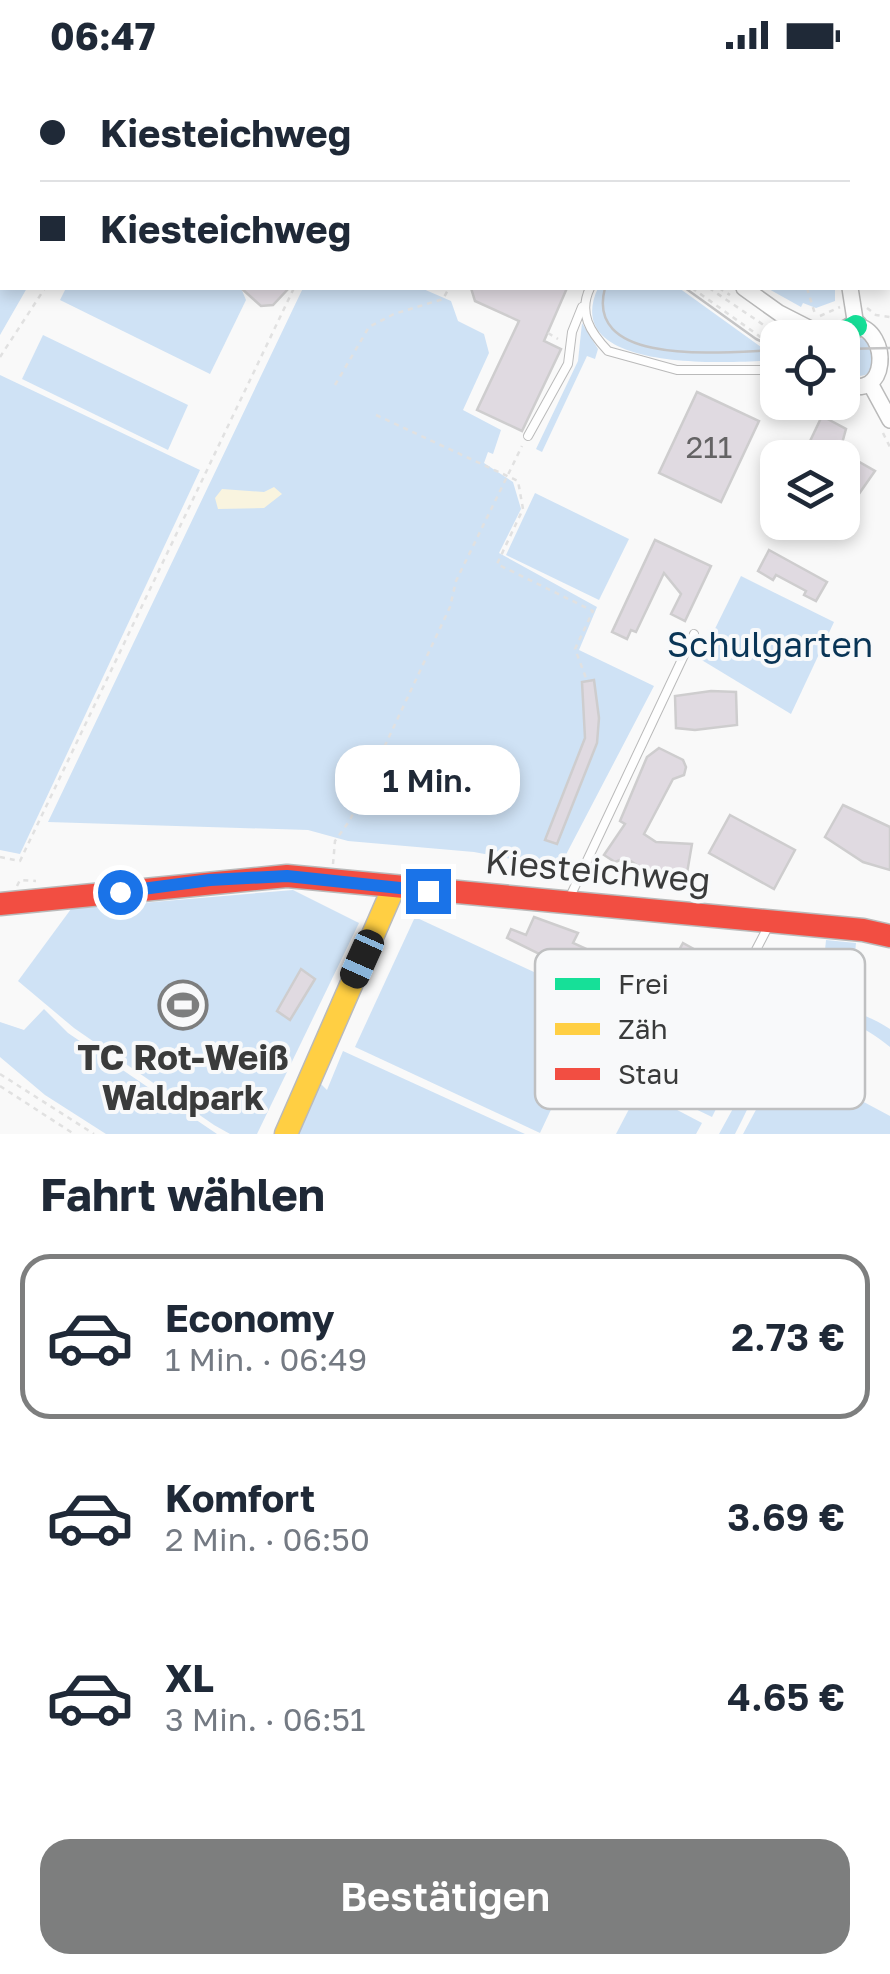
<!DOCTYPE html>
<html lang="de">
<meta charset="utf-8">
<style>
body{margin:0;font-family:"Golos Text",sans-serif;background:#f6f6f7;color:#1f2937;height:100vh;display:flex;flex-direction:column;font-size:38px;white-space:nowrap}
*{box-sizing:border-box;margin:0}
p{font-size:32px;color:#747a83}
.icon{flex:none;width:55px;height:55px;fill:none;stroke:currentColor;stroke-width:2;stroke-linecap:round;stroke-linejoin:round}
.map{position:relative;height:1064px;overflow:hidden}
.details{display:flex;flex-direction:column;background:#fff;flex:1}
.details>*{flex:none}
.banner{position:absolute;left:0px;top:0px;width:890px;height:220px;box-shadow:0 5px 15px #0003;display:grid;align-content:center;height:220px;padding:0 40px;background:#fff}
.buttons{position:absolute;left:760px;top:250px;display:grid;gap:20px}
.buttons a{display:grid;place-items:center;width:100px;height:100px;border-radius:20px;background:#fff;box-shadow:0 5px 15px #0003;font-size:50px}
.end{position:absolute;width:45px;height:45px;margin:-22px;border:12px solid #1a73e8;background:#fff;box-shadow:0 0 0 5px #fff}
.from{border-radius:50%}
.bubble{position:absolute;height:70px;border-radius:30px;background:#fff;box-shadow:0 5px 15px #0003;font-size:32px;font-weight:600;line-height:70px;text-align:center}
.car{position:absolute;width:30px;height:60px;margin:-30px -15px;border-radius:12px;box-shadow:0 0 8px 2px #0007;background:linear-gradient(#222 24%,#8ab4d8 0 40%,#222 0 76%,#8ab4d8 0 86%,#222 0)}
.banner b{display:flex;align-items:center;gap:35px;height:95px;font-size:38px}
.banner b+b{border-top:2px solid #e0e1e3}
.banner i{width:25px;height:25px;background:#1f2937}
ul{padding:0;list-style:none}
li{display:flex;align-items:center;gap:30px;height:165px;margin:0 20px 15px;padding:0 20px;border:5px solid transparent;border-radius:30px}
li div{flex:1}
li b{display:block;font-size:38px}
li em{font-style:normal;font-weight:600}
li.selected{border-color:#7d7e7e}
li>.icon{width:90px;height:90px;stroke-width:1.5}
h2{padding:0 40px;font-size:45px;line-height:120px}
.button{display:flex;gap:20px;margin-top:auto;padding:20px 40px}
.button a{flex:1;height:115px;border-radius:30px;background:#7d7e7e;color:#fff;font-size:40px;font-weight:600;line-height:115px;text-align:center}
.status{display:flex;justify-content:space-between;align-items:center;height:70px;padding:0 50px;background:#fff;direction:ltr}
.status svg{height:28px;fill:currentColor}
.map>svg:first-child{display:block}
.green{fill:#cfe2f5}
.sand{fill:#f9f4df}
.building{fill:#e0dae1;stroke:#cecdce;stroke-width:2.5}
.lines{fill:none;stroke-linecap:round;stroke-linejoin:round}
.lane-casing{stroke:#bababa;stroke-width:10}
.street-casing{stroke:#bababa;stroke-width:18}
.fast-casing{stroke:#bababa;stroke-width:25}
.slow-casing{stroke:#bababa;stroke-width:25}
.jam-casing{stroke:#bababa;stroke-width:25}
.path{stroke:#e1e1e1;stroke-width:2.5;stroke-dasharray:5 5;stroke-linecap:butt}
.lane{stroke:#fefefe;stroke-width:8}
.street{stroke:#fefefe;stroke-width:15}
.fast{stroke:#16e098;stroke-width:22}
.slow{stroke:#ffcf43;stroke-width:22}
.jam{stroke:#f24e42;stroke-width:22}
.tram{stroke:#c5c5c6;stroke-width:2.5}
.route{stroke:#1a73e8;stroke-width:12}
.labels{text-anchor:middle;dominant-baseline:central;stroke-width:8;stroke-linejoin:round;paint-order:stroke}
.number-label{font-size:30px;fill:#646364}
.park-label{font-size:35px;fill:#093556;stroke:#f8f9fa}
.street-label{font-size:35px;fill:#3a3b3b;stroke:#f8f9fa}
.poi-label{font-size:35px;font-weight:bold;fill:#3a3b3b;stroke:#f8f9fa}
.key{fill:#f8f9fa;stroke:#bfc0c1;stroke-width:2.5}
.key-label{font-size:28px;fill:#3a3b3b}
</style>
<div class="status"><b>06:47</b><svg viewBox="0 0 49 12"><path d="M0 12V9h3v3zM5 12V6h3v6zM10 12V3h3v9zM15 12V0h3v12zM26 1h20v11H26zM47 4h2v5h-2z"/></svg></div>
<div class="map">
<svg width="890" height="1064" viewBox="0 0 890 1064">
<rect width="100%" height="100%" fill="#f9f9f9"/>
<g class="green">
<path d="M 0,31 L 2,218 L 27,218 L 0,265 Z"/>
<path d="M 66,218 L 241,218 L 246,230 L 210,304 L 60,230 Z"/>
<path d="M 303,218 L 421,218 L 451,231 L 458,251 L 484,264 L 489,283 L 463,340 L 501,360 L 493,384 L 488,382 L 484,393 L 513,412 L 521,439 L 499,483 L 597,537 L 579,580 L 654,616 L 559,798 L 474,782 L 348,771 L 308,760 L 48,752 Z"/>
<path d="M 598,218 L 679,218 L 761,277 L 777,275 L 777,290 C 733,293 558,304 598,218 Z"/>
<path d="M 767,218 L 835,218 L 835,231 L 816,238 L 803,233 L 801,237 Z"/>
<path d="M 582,253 L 598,279 L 595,289 L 587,286 L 542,382 L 536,379 L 578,291 Z"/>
<path d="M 43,265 L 188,335 L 168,380 L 22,309 Z"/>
<circle cx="859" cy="287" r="19"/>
<path d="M 0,305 L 200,400 L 20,784 L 0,780 Z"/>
<path d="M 535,423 L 629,469 L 599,530 L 506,485 Z"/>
<path d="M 741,506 L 834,552 L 791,644 L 700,589 Z"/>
<path d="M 293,820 L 359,853 L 257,1064 L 230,1064 L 214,1055 L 74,958 L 18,911 L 71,839 Z"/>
<path d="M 415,847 L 601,933 L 540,1063 L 355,977 Z"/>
<path d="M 826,870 L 856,873 L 852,913 L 822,910 Z"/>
<path d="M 813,937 C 842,937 866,943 890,959 L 890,977 C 799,902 770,997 735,1064 L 719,1064 L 780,953 L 795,941 Z"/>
<path d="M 44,939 L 68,963 L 217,1064 L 106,1064 L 45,1025 L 0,987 L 0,952 L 24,960 Z"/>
<path d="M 653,943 L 742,987 L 712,1047 L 623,1004 Z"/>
<path d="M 343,981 L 525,1064 L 294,1064 L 316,1009 L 327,1020 Z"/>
<path d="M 783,989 L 890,1046 L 890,1064 L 743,1064 Z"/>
<path d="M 639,1020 L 702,1053 L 696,1064 L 616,1064 Z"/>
</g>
<path class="sand" d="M 274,417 L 282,424 L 264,438 L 218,439 L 215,428 L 222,419 L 264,422 Z"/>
<g class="building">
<path d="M 241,218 L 289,218 L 273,235 L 261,236 Z"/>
<path d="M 471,218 L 567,218 L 544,271 L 561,279 L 522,361 L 477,340 L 519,251 L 475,231 Z"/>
<path d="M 697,322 L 759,351 L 721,432 L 659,403 Z"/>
<path d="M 822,346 L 846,359 L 838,388 L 802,388 Z"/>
<path d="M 842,380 L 851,382 L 856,390 L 875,401 L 854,431 L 843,420 Z"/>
<path d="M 655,470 L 711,496 L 685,551 L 671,544 L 681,524 L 664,503 L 636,562 L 631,560 L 627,569 L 612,562 Z"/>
<path d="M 769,480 L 827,512 L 816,531 L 804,525 L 806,521 L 776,505 L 773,510 L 758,501 Z"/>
<path d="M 594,610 L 599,648 L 597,673 L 557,774 L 545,770 L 585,668 L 582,612 Z"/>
<path d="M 711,621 L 736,622 L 737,655 L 695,660 L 676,658 L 675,626 Z"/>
<path d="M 659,678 L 683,690 L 686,697 L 684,705 L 673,709 L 644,764 L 656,772 L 692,774 L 686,809 L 665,803 L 662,809 L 649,808 L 650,804 L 626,788 L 615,792 L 604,785 L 625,754 L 620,751 L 647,687 Z"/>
<path d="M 843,735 L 890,757 L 890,800 L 863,792 L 825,767 Z"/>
<path d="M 730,745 L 795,780 L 774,819 L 709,783 Z"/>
<path d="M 534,847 L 578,863 L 573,873 L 617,893 L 607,916 L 596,911 L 594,916 L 572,906 L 574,901 L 507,868 L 511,859 L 526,865 Z"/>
<path d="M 683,873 L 701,883 L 691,901 L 727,920 L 730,932 L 757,948 L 738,983 L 714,970 L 726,949 L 702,937 L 696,949 L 654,927 L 660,915 L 673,921 L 685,898 L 688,899 L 673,891 Z"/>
<path d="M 301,899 L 315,909 L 290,950 L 277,941 Z"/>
</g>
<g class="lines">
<g class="lane-casing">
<g id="lane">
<path d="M 351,0 L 355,2"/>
<path d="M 888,77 L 890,77"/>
<path d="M 590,218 C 578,243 590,262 608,281 L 677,300 L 778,300"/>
<path d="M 528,366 L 568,294 L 572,262 L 582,237"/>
<path d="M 568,831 L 694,564"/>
<path d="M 734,922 L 769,855"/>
</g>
</g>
<g class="street-casing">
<g id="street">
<path d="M 449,0 L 453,2"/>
<path d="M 799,0 L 799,2"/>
<path d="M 827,0 L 827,2"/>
<path d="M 744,218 L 779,243 L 828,268"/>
<path d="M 842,313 C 890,334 890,260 856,256 L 850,218"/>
<path d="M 871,315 L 890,350"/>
</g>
</g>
<g class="fast-casing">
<path id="fast" d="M 835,268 L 856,256"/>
</g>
<g class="slow-casing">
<path id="slow" d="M 286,1064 L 393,819"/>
</g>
<g class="jam-casing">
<path id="jam" d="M 0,834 L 287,806 L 863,860 L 890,866"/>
</g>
<g class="path">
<path d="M 43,0 L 48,2"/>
<path d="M 568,0 L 571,2"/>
<path d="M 738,0 L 742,2"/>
<path d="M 780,0 L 781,2"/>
<path d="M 205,2 L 207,0"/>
<path d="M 306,2 L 308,0"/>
<path d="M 399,2 L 399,0"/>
<path d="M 407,2 L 425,0"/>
<path d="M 692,218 L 762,268"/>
<path d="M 709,218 L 777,264"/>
<path d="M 719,218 L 730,225"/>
<path d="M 807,218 L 815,244"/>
<path d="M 867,238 L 876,245 L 890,247"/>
<path d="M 820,246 L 840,237"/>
<path d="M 548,263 L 558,269"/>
<path d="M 0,287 L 45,218"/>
<path d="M 335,315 L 369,257 L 394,244 L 443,229 L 449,218"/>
<path d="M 376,345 L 518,411 L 523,439 L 497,494 L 593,541 L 575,579 L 586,608"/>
<path d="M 883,363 L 890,377"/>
<path d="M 0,787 L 20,791 L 294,218"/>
<path d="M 333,794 L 335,771 L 350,750 L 450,537 L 456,511 L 522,376"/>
<path d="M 17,816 L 20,810 L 36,811"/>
<path d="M 0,1004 L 94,1064"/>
<path d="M 0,1016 L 74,1064"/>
</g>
<use href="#lane" class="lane"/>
<use href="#street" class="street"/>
<use href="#fast" class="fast"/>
<use href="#slow" class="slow"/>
<use href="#jam" class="jam"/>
<g class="tram">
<path d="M 605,218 C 583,300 733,281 778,280"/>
<path d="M 685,218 L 756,269 L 778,279"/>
<path d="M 842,279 L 890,278"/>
</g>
</g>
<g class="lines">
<path class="route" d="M 120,822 L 210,810 L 287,806 L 428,821"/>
</g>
<defs>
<g id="stadium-ring" transform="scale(2.5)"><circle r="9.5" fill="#f8f9fa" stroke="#7d7e7e" stroke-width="1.5"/><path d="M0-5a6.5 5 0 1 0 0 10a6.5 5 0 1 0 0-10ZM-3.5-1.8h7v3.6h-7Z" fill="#7d7e7e"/></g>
</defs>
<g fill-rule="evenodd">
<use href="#stadium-ring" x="183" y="935"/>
</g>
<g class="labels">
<g class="number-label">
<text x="709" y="377">211</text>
</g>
<g class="park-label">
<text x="770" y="574">Schulgarten</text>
</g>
<g class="street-label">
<text transform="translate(598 800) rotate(5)">Kiesteichweg</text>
</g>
<g class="poi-label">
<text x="183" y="987">TC Rot-Weiß<tspan x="183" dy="40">Waldpark</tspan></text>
</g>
</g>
<rect x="535" y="879" width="330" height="160" rx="15" class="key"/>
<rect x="555" y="908" width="45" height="12" fill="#16e098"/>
<rect x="555" y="953" width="45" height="12" fill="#ffcf43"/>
<rect x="555" y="998" width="45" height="12" fill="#f24e42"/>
<g class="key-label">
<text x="618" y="924">Frei</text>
<text x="618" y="969">Zäh</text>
<text x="618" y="1014">Stau</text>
</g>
</svg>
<div class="buttons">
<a><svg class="icon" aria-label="locate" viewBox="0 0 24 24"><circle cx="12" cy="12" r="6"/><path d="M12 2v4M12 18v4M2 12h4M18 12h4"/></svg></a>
<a><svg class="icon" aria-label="layers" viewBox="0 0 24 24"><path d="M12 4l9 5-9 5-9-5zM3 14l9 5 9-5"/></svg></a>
</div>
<i class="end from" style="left:120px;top:822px"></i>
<i class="end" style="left:428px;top:821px"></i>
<div class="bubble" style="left:335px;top:675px;width:185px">1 Min.</div>
<i class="car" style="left:362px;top:889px;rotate:204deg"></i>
<div class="banner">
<b><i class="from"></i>Kiesteichweg</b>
<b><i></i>Kiesteichweg</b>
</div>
</div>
<section class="details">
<h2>Fahrt wählen</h2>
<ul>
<li class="selected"><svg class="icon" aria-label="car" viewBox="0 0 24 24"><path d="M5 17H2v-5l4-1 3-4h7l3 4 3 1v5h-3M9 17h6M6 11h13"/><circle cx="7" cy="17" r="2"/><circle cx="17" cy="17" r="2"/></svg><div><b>Economy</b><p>1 Min. · 06:49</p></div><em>2.73 €</em></li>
<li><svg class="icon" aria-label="car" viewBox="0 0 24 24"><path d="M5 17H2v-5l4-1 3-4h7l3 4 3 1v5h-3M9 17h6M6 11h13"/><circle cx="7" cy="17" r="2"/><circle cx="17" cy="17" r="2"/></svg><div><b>Komfort</b><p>2 Min. · 06:50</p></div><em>3.69 €</em></li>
<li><svg class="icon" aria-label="car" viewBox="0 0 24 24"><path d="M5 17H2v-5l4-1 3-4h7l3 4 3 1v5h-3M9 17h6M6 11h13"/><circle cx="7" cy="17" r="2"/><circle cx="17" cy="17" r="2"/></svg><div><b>XL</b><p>3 Min. · 06:51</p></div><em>4.65 €</em></li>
</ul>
<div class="button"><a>Bestätigen</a></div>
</section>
